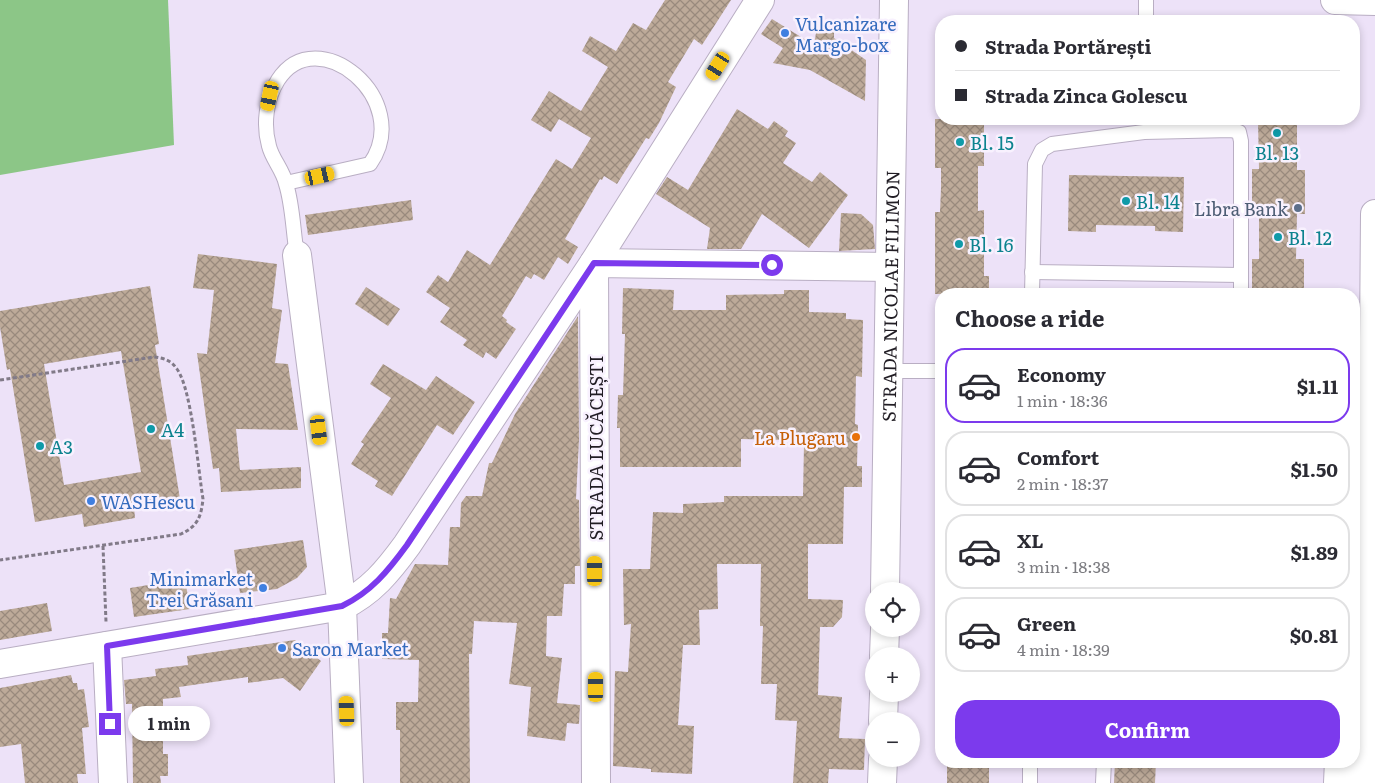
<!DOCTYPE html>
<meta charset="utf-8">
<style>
body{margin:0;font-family:Literata,serif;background:#f2f2f3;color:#2b2b33;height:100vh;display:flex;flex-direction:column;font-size:19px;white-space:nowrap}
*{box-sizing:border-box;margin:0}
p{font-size:16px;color:#7c7c81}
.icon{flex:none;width:28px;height:28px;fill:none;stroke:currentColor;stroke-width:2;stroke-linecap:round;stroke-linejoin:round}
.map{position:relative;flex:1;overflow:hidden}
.side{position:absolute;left:935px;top:288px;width:425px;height:480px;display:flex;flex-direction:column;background:#fff;border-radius:20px;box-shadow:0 2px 8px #0003}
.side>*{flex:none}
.top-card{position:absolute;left:935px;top:15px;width:425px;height:110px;border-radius:20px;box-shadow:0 2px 8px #0003;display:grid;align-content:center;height:110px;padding:0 20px;background:#fff}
.controls{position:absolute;left:865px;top:582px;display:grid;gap:10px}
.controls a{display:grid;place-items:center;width:55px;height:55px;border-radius:50%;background:#fff;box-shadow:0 2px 8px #0003;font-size:25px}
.end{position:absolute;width:22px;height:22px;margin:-11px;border:6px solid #7c3aed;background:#fff;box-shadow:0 0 0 2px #fff}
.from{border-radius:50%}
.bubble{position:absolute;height:35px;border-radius:18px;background:#fff;box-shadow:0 2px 8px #0003;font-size:16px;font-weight:700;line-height:35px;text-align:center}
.car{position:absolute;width:15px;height:30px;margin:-15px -8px;border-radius:6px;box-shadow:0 0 4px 1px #0007;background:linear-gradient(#f5c518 24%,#345 0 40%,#f5c518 0 76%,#345 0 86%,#f5c518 0)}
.top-card b{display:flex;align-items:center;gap:18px;height:48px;font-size:19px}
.top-card b+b{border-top:1px solid #e1e1e2}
.top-card i{width:12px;height:12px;background:#2b2b33}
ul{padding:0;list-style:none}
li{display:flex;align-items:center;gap:15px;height:75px;margin:0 10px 8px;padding:0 10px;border:2px solid #e1e1e2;border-radius:20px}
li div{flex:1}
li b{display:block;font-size:19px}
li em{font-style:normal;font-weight:700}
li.on{border-color:#7c3aed}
li>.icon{width:45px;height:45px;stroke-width:1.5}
h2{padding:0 20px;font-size:22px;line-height:60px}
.button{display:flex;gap:10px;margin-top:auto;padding:10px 20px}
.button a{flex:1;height:58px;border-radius:20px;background:#7c3aed;color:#fff;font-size:20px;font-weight:700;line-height:58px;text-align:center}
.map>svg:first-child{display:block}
.park{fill:#8cc687}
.building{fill:url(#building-cross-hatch);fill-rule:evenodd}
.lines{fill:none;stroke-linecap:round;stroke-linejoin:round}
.service-casing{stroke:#b9aec3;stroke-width:16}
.minor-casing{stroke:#b9aec3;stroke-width:30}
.tertiary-casing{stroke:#b9aec3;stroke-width:30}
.primary-casing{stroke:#b9aec3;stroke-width:30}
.path{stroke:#817a88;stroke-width:3;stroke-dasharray:4 2.5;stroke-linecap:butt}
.service{stroke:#fff;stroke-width:14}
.minor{stroke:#fff;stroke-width:28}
.tertiary{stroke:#fff;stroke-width:28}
.primary{stroke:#fff;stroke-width:28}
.route{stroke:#7c3aed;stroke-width:6}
.shop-dot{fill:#3f7fe0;stroke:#f8f1fe;stroke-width:2}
.culture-dot{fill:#0f9aa8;stroke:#f8f1fe;stroke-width:2}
.service-dot{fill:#5c6f8a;stroke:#f8f1fe;stroke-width:2}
.food-dot{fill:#e8710a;stroke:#f8f1fe;stroke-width:2}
.labels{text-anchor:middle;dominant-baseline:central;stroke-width:5;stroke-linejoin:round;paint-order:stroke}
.shop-label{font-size:18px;fill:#366cbe;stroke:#f8f1fe;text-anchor:start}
.culture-label{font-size:18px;fill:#0d838f;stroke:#f8f1fe;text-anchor:start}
.service-label{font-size:18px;fill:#4e5e75;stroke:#f8f1fe;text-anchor:end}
.street-label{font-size:18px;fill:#211d24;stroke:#f8f1fe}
.food-label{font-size:18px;fill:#c56008;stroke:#f8f1fe;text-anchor:end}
</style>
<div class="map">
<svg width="1375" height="783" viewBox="0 0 1375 783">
<defs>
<pattern id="building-cross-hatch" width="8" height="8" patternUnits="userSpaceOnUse" patternTransform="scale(1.25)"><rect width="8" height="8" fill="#bdaa99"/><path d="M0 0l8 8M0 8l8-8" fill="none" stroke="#998a7d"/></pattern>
</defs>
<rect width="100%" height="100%" fill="#ede2f8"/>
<path class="park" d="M 0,0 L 168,0 L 174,145 L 0,175 Z"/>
<g class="building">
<path d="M 665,0 L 731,0 L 702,45 L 694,39 L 668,82 L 676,87 L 659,123 L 649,139 L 646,138 L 617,184 L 604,176 L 602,180 L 600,179 L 565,239 L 578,247 L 568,264 L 558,257 L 544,280 L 534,274 L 531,279 L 526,276 L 502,316 L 507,320 L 506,322 L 516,329 L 496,359 L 486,352 L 483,358 L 463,345 L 467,340 L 440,322 L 450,308 L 426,292 L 438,275 L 448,282 L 467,250 L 490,265 L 556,159 L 572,169 L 591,138 L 559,119 L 551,132 L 531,120 L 549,91 L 581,111 L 608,67 L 582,51 L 590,36 L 616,51 L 633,23 L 646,30 Z"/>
<path d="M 772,19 L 814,45 L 816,33 L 834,32 L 834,38 L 866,60 L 865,101 L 810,70 L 773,63 L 783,48 L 761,34 Z"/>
<path d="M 737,109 L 768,129 L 774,121 L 788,131 L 785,136 L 796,143 L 783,163 L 812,182 L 820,172 L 848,195 L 809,248 L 762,214 L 741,249 L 707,249 L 710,228 L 656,194 L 667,177 L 688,190 Z"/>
<path d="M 935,119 L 984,119 L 984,166 L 978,166 L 978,211 L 984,210 L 984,276 L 989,276 L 989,294 L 935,294 L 935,212 L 940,212 L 941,188 L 941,168 L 935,168 Z"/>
<path d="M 1258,119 L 1297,119 L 1297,170 L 1305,170 L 1305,214 L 1297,214 L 1296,259 L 1304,259 L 1304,294 L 1252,294 L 1252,259 L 1259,259 L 1259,211 L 1252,211 L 1252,169 L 1259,169 Z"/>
<path d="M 1069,175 L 1184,177 L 1183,232 L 1155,231 L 1155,226 L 1096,225 L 1096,232 L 1068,231 Z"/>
<path d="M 411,200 L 413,220 L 308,235 L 305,215 Z"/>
<path d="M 841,213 L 861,214 L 873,225 L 875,249 L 839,251 Z"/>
<path d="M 198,254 L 277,264 L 272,308 L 282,310 L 275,363 L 288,364 L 298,430 L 236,429 L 240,470 L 301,467 L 301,488 L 221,492 L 219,468 L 213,469 L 197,353 L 207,354 L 214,290 L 193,288 Z"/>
<path d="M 150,286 L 159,344 L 155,345 L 180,499 L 134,507 L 135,518 L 84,527 L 82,514 L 35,522 L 10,369 L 7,370 L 0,327 L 0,311 ZM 121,351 L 141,472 L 64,485 L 44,364 Z"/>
<path d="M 366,287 L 400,309 L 388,326 L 355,304 Z"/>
<path d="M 623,288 L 674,290 L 673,310 L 726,310 L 726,295 L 784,294 L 784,290 L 809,290 L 809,312 L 846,313 L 846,319 L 863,320 L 862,377 L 856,376 L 855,424 L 858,425 L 857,466 L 862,466 L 862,487 L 844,487 L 843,544 L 808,544 L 808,599 L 843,600 L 842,617 L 833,627 L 820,627 L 818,695 L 842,697 L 839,738 L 865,739 L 864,770 L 829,769 L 828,783 L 793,783 L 797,721 L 775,720 L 777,684 L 761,684 L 763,626 L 760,626 L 761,564 L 717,564 L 718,609 L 699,610 L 700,645 L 683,645 L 678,725 L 694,726 L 692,774 L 651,772 L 651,769 L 613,766 L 615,671 L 628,672 L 631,624 L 624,625 L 623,569 L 650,569 L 653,512 L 683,513 L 683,504 L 724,502 L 724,496 L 803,496 L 804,444 L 795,444 L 795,440 L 741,439 L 741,467 L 620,467 L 620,428 L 617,428 L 618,395 L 623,395 L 625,334 L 622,334 Z"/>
<path d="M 578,316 L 579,440 L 576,499 L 579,500 L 580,566 L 575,566 L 575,584 L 564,584 L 562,616 L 547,616 L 546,656 L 562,658 L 557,703 L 580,705 L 579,724 L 567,723 L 565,741 L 527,736 L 531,687 L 509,684 L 517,623 L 474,621 L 472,654 L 469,654 L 470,783 L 400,783 L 400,730 L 396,730 L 396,702 L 418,702 L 419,660 L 382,659 L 382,633 L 388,633 L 390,598 L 396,599 L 415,564 L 448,565 L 450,527 L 460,527 L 461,503 L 466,496 L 482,496 L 489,463 L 492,463 L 515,414 Z"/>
<path d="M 383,364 L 426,390 L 436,376 L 475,402 L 453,435 L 437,425 L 392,496 L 375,486 L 378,481 L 351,464 L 364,444 L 361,442 L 391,398 L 370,384 Z"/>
<path d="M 303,540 L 307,567 L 297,578 L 277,589 L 240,593 L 234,550 Z"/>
<path d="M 185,579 L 190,609 L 134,617 L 130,588 Z"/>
<path d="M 47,603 L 52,631 L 0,640 L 0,611 Z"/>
<path d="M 295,640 L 321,661 L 300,691 L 283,678 L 248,683 L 248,677 L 179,687 L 181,697 L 163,699 L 163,754 L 168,754 L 168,776 L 160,776 L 161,783 L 133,783 L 132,704 L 126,704 L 124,680 L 156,676 L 155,669 L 188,665 L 187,656 Z"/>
<path d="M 71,675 L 73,683 L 77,683 L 78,690 L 84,689 L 89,727 L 82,728 L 86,774 L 77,774 L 78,783 L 25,783 L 21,744 L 0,747 L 0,688 Z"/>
<path d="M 947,761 L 982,761 L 982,766 L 989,766 L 989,783 L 947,783 Z"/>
<path d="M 1115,761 L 1156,761 L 1155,783 L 1114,783 Z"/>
</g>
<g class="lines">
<g class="service-casing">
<g id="service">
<path d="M 1146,21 L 1146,0"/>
<path d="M 286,183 L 370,164 C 415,100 317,19 278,80 C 266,99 263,125 269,146 C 272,159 283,170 286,184 C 293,206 293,232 297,255"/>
<path d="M 1032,272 L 1241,275"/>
<path d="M 1032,294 L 1035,164 L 1042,150 L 1052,144 L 1144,132 L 1231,130 L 1239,132 L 1241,141 L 1241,294"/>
<path d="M 888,371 L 941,371"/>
<path d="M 1030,783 L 1030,761"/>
<path d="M 1103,783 L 1104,761"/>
</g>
</g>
<g class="minor-casing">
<g id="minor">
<path d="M 297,255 L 342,606 L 349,783"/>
<path id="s1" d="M 885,591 L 894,0"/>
<path d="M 107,646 L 113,783"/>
<path d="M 884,656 L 885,629"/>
<path d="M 883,721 L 884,694"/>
<path d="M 596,783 L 594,263 L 890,267"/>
<path d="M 882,783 L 883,759"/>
</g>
</g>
<g class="tertiary-casing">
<g id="tertiary">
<path d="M 1335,0 L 1375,1"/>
<path d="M 0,664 L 342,606 C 371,592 388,571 407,545 L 594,263 L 760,0"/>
</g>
</g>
<g class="primary-casing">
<g id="primary">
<path d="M 1338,783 L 1339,761"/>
<path d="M 1364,783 L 1372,592 L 1375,214"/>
</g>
</g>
<g class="path">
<path d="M 0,380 L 154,357 C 163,358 171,360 177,369 C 192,390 198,469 203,499 C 201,517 198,526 181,534 L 0,560"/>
<path d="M 103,546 L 106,622"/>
</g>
<use href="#service" class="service"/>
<use href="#minor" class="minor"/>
<use href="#tertiary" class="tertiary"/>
<use href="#primary" class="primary"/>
</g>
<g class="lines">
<path class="route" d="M 110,724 L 107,646 L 342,606 C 371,592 388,571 407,545 L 594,263 L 772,265"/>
</g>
<g class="shop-dot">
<circle cx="785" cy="33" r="5"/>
<circle cx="91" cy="501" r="5"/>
<circle cx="263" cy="588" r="5"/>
<circle cx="282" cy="648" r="5"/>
</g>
<g class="culture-dot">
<circle cx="1277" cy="133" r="5"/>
<circle cx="960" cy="142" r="5"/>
<circle cx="1126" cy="201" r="5"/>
<circle cx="1278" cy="237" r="5"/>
<circle cx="959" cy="244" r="5"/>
<circle cx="151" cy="429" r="5"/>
<circle cx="40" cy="446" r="5"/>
</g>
<circle class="service-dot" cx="1298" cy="208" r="5"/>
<circle class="food-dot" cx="856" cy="437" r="5"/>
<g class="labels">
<g class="shop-label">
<text x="795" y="23">Vulcanizare<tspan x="795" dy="21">Margo-box</tspan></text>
<text x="101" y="501">WASHescu</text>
<text x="253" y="578" text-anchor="end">Minimarket<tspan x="253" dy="21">Trei Grăsani</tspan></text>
<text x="292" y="648">Saron Market</text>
</g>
<g class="culture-label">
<text x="970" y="142">Bl. 15</text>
<text x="1277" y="152" text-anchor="middle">Bl. 13</text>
<text x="1136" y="201">Bl. 14</text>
<text x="1288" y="237">Bl. 12</text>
<text x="969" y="244">Bl. 16</text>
<text x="161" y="429">A4</text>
<text x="50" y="446">A3</text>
</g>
<g class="service-label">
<text x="1288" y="208">Libra Bank</text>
</g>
<g class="street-label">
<text stroke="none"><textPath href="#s1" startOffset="295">STRADA NICOLAE FILIMON</textPath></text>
<text transform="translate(595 448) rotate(-90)">STRADA LUCĂCEȘTI</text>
</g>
<g class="food-label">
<text x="846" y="437">La Plugaru</text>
</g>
</g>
</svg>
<div class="controls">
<a><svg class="icon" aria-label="locate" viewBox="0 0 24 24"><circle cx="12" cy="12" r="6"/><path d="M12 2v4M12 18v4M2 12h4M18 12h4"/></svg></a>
<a>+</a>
<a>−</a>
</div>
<i class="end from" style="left:772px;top:265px"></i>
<i class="end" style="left:110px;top:724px"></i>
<div class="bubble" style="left:128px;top:706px;width:82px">1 min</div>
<i class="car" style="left:718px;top:66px;rotate:212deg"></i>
<i class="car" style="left:270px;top:96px;rotate:192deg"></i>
<i class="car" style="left:320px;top:176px;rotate:77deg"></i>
<i class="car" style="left:319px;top:430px;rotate:173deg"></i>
<i class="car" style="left:595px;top:571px;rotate:0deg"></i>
<i class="car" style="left:596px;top:687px;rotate:0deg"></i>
<i class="car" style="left:347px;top:711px;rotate:358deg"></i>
<div class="top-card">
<b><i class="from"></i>Strada Portărești</b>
<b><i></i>Strada Zinca Golescu</b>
</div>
<section class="side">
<h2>Choose a ride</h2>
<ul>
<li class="on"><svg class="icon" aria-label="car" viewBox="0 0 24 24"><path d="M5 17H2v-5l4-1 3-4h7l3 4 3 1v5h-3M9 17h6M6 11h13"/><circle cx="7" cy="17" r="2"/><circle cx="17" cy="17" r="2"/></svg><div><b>Economy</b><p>1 min · 18:36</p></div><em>$1.11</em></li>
<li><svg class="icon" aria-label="car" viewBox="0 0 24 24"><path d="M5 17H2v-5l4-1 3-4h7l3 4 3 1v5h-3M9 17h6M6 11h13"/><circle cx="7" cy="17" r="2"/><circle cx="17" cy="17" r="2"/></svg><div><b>Comfort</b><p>2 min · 18:37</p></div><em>$1.50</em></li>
<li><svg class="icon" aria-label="car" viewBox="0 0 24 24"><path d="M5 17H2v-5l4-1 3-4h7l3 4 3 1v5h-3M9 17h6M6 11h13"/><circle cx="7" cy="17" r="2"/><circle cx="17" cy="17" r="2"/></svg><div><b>XL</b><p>3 min · 18:38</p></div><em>$1.89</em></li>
<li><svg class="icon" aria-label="car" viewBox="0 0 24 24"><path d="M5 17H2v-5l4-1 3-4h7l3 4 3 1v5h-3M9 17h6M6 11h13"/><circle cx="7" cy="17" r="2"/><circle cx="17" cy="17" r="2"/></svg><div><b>Green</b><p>4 min · 18:39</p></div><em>$0.81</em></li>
</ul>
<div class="button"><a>Confirm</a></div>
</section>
</div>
